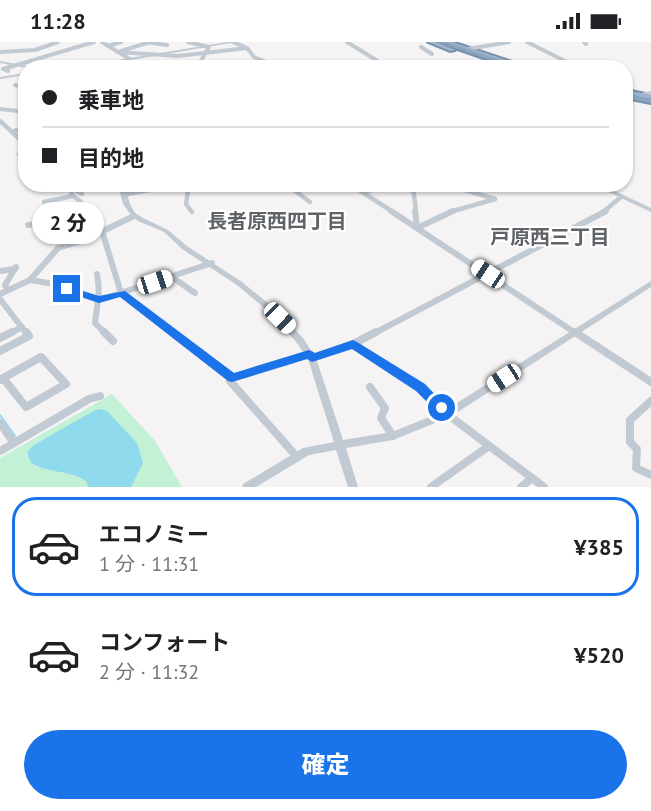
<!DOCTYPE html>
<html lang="ja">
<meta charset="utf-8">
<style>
body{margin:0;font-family:"PT Sans","Noto Sans JP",sans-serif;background:#f2f2f2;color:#202124;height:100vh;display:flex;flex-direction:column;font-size:22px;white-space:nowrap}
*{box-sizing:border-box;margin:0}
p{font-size:20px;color:#757577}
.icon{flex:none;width:33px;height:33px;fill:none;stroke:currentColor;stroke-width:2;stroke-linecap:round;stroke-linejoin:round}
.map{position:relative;height:445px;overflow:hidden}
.side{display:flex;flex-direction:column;background:#fff;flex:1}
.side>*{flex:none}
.guide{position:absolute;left:18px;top:18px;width:615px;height:132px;border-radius:24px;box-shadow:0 2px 4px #0004;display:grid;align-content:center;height:132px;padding:0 24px;background:#fff}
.end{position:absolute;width:27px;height:27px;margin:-14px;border:8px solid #1a73e8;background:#fff;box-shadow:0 0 0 3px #fff}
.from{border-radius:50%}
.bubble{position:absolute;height:42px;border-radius:21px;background:#fff;box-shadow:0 2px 4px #0004;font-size:20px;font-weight:800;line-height:42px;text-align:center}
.car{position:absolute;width:18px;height:36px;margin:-18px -9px;border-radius:8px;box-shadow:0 0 4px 2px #0007;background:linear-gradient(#fff 24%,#345 0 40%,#fff 0 76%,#345 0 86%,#fff 0)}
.guide b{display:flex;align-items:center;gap:21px;height:57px;font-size:22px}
.guide b+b{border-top:2px solid #e0e0e0}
.guide i{width:15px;height:15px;background:#202124}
ul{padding:10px 0 0;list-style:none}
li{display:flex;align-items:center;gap:18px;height:99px;margin:0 12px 9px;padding:0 12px;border:3px solid transparent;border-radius:24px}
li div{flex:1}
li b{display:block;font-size:22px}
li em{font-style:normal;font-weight:800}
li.on{border-color:#1a73e8}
li>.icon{width:54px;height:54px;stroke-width:1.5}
.button{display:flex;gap:12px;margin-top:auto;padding:12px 24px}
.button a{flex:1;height:69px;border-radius:36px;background:#1a73e8;color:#fff;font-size:24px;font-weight:800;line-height:69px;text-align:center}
.status{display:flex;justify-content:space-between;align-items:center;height:42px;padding:0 30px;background:#fff;direction:ltr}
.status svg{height:16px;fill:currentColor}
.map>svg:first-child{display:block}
.green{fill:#c3f1d5}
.water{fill:#90daee}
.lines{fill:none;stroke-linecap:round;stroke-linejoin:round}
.stream{stroke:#90daee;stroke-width:2}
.trunk-casing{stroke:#7690ad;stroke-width:4}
.motorway-casing{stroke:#7690ad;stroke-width:4}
.minor-far3{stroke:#c1cad2;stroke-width:4}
.minor-far2{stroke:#c1cad2;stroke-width:4.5}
.minor-far1{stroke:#c1cad2;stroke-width:6}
.minor{stroke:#c1cad2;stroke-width:8}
.tertiary{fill:#c1cad2;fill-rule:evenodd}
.trunk{fill:#9fb4c9;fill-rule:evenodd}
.motorway{fill:#8ba5c1;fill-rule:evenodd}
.route{fill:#1a73e8}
.labels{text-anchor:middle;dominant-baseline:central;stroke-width:4.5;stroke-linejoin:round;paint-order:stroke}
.neighbourhood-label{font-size:20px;font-weight:bold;fill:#5f6368;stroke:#fff}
</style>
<div class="status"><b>11:28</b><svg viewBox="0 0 49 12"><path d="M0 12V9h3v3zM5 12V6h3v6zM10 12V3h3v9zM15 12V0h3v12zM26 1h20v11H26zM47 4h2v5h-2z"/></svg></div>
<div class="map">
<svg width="651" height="445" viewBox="0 0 651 445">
<rect width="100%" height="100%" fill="#f5f3f3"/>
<path class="green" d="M 112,352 L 155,399 L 182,445 L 0,445 L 0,416 Z"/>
<path class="water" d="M 101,367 L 107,369 L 137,401 L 143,421 L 131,445 L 88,445 L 86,439 C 69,428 48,431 31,421 L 27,410 L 34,403 L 95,368 Z"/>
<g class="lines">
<path class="stream" d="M 0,373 L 15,394"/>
<g class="trunk-casing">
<g id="trunk">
<path d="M 428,0 L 436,0 L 455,8 L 450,9 Z"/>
<path d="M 443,0 L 452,0 L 530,26 L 519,26 Z"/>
<path d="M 626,48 L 651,53 L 651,57 L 626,52 Z"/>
</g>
</g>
<g class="motorway-casing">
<g id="motorway">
<path d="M 438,0 L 447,0 L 523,26 L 512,26 Z"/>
<path d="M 626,52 L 651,57 L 651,61 L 626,56 Z"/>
</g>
</g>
<g class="minor-far3">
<path d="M 102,0 L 144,26"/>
<path d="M 146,0 L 167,3"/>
<path d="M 188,0 L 209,5 L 197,26"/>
<path d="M 347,0 L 389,26"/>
<path d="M 527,0 L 579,26"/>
<path d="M 584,0 L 586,2"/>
<path d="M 108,4 L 121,0"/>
<path d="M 421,5 L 432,12"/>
<path d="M 247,6 L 254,15 L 281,26"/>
<path d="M 468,7 L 509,0"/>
<path d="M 121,9 L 150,0"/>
<path d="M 0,10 L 35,8 L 58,0"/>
<path d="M 117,10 L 178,14 L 247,6 L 233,0"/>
<path d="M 122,26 L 132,21"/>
<path d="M 358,26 L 383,21"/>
<path d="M 8,29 L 3,27 L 94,0"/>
<path d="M 15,43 L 26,45"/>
<path d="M 642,53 L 651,51"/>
<path d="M 0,67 L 26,70"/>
</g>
<g class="minor-far2">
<path d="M 0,79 L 26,103"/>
<path d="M 14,89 L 26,86"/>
<path d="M 26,107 L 19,112 L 26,115"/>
<path d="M 68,142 L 72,153 L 81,160 L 81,170"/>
<path d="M 189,142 L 186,162 L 192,170"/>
<path d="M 286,142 L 310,160"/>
<path d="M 350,142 L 393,170"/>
<path d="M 409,142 L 414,152 L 416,170"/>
<path d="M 445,142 L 495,157"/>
<path d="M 42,148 L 68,143 L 82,152"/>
<path d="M 363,150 L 397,142"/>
<path d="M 123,153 L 179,142"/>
<path d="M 44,160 L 73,154"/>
<path d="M 450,170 L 495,157"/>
<path d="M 603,170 L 621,155"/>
</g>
<g class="minor-far1">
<path d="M 80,169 L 98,191"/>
<path d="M 391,169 L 577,292"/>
<path d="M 415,169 L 417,186 L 453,169"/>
<path d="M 28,183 L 55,179"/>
<path d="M 102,189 L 121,251 L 174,292"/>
<path d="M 59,199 L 91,192"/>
<path d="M 0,229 L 15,227"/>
<path d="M 97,232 C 101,253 97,260 95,281 L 106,292"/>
<path d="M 172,235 L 195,251"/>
<path d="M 30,238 L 58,206 L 84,198 L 134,174"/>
<path d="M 8,248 L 5,243 L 16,225"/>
<path d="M 0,252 L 30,238 L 54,242 L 99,258 L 212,221"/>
<path d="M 0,257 L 27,292"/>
<path d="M 9,292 L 22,285"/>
<path d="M 373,292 L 606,169"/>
</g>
<g class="minor">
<path d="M 104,290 L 113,299"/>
<path d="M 172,290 L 232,336 L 230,339 L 297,415"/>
<path d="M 575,290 L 651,340"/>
<path d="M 0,296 L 12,290"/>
<path d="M 353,302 L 420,345 L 447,372 L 544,445"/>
<path d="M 0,309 L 29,294 L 26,290"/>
<path d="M 41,315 L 66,342 L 26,365 L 3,336 Z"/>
<path d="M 312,316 L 353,302 L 376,290"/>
<path d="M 232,336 L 310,312"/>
<path d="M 0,338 L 3,336"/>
<path d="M 370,345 L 385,366 L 381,376 L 393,394"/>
<path d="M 651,359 L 630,378 L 630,400 L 637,407 L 636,426 L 651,433"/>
<path d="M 0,381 L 14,401 L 0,409"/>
<path d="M 14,401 L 89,357 L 100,354"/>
<path d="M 431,445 L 489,404"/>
<path d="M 521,445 L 532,436"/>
</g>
<g class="tertiary">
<path d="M 227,0 L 237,0 L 83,26 L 69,26 Z"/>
<path d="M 0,19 L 33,25 L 35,26 L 26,26 L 0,21 Z"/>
<path d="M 26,31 L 26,33 L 0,37 L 0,35 Z"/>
<path d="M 118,142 L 124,142 L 130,162 L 135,171 L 143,176 L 168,188 L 187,204 L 242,240 L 274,266 L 303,296 L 316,316 L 343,398 L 392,390 L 444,369 L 651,239 L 651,245 L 450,375 L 393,398 L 346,406 L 358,445 L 348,445 L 336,408 L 309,413 L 256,445 L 242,445 L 243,442 L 303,406 L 334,400 L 308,317 L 297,301 L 269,270 L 237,243 L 182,207 L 164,190 L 138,179 L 131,173 L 123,162 Z"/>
<path d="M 591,142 L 600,142 L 651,166 L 651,170 Z"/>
</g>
<use href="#trunk" class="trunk"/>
<use href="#motorway" class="motorway"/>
</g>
<path class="route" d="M 67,244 L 99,254 L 125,249 L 234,331 L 309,308 L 315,311 L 353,298 L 357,300 L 425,342 L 448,366 L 442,371 L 437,370 L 416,349 L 352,307 L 312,320 L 307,317 L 232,340 L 228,339 L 120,255 L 99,261 L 63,249 L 63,245 Z"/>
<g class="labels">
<g class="neighbourhood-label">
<text x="277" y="179">長者原西四丁目</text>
<text x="550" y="195">戸原西三丁目</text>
</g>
</g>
</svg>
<i class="end from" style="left:442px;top:366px"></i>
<i class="end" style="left:67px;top:247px"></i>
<div class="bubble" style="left:32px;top:160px;width:72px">2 分</div>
<i class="car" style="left:488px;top:232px;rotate:304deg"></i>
<i class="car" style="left:155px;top:240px;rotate:72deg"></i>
<i class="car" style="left:280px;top:276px;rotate:134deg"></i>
<i class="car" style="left:504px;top:336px;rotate:237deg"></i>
<div class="guide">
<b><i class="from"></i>乗車地</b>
<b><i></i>目的地</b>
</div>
</div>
<section class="side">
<ul>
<li class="on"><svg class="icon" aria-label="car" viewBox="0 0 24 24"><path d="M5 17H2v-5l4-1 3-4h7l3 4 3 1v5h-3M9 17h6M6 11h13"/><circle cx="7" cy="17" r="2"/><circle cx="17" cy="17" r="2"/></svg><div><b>エコノミー</b><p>1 分 · 11:31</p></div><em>¥385</em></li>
<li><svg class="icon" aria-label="car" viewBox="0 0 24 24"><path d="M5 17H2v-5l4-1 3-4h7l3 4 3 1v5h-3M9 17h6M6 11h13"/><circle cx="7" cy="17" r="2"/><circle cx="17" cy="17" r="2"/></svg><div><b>コンフォート</b><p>2 分 · 11:32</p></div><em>¥520</em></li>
</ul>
<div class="button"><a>確定</a></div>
</section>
